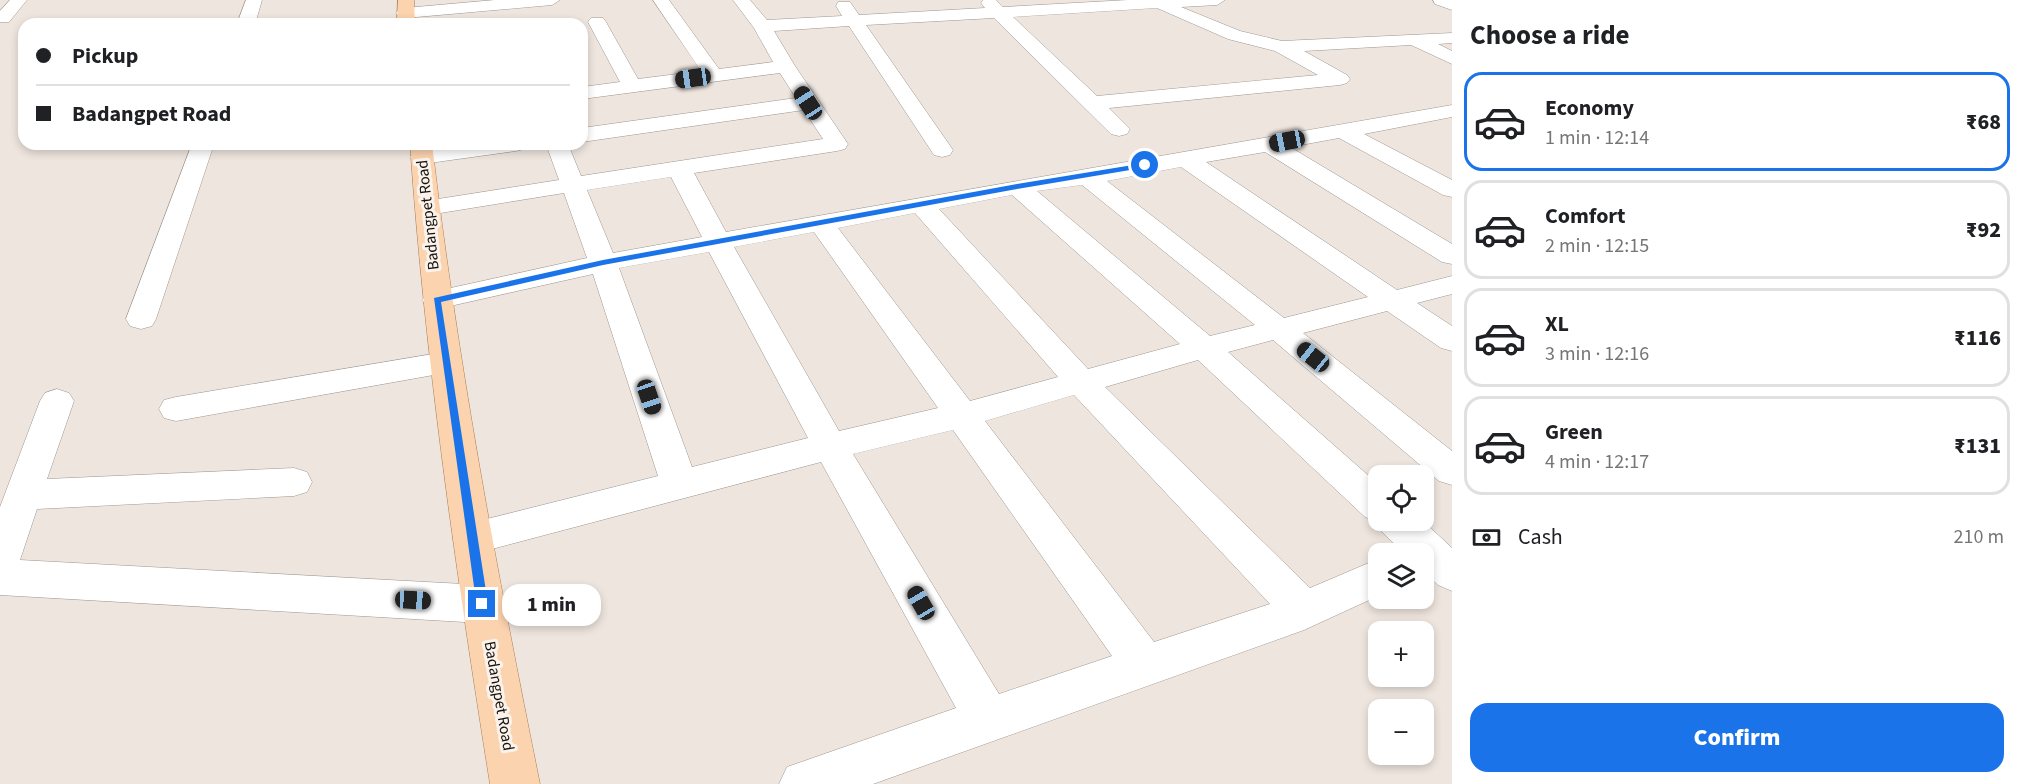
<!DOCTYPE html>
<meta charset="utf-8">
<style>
body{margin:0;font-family:"Source Sans 3",sans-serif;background:#f6f6f6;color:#202124;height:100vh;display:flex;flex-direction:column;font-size:22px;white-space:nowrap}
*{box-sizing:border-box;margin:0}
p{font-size:20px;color:#757577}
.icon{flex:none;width:33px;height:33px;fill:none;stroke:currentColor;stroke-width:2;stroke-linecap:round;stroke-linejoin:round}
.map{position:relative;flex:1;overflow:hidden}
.details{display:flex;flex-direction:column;background:#fff;width:570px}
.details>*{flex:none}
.guide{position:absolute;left:18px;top:18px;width:570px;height:132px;border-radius:18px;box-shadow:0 3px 9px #0003;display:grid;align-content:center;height:132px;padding:0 18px;background:#fff}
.buttons{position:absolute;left:1368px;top:465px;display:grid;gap:12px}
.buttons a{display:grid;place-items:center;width:66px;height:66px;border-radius:12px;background:#fff;box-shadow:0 3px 9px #0003;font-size:30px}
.end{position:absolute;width:27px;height:27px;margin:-14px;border:8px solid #1a73e8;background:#fff;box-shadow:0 0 0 3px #fff}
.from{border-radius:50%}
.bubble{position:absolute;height:42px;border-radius:18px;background:#fff;box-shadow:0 3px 9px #0003;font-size:20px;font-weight:800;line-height:42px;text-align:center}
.car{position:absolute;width:18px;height:36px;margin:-18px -9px;border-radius:8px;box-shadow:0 0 4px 2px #0007;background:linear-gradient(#222 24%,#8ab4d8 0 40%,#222 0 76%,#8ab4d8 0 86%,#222 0)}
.guide b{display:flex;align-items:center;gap:21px;height:57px;font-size:22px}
.guide b+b{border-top:2px solid #e0e0e0}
.guide i{width:15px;height:15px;background:#202124}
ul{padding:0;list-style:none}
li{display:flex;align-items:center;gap:18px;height:99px;margin:0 12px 9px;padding:0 6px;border:3px solid #e0e0e0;border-radius:18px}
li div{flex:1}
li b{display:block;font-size:22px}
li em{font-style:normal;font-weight:800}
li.on{border-color:#1a73e8}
li>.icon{width:54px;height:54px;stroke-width:1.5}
h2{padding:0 18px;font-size:27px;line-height:72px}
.pay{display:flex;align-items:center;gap:15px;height:66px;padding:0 18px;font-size:22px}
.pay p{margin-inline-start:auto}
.primary-button{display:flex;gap:12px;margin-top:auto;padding:12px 18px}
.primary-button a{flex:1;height:69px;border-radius:18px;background:#1a73e8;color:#fff;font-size:24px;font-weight:800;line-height:69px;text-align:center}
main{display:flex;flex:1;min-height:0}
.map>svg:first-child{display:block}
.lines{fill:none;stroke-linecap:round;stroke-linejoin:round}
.minor-casing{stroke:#9e968f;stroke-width:1}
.major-casing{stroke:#a97d54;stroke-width:1}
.minor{fill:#fff;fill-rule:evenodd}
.major{fill:#fbd3af;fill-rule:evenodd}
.route{fill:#1a73e8}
.labels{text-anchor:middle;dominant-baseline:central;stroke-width:6;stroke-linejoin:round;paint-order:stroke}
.street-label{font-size:16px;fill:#151210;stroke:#fbf3eb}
</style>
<main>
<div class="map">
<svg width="1452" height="784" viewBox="0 0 1452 784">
<rect width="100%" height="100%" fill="#eee5de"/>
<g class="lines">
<g class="minor-casing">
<g id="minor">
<path d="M 10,0 L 27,0 L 9,22 L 0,22 L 0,11 Z"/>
<path d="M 246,0 L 262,0 L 255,24 L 237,24 Z"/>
<path d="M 495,0 L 560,0 L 552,5 L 405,18 L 399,17 L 396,13 L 399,9 L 405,8 Z"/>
<path d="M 653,0 L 669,0 L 719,69 L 773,62 L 754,28 L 733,0 L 750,0 L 767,20 L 842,16 L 836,6 L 838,2 L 850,2 L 859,15 L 985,8 L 981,3 L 983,0 L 996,0 L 1003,7 L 1128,0 L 1225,0 L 1217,5 L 1181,7 L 1240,31 L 1282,41 L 1452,33 L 1452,43 L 1438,44 L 1452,51 L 1452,64 L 1411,45 L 1304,51 L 1347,75 L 1350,79 L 1347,83 L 1340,85 L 1109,108 L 1130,129 L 1127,134 L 1119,136 L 1111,134 L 994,18 L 866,25 L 953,150 L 950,155 L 942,157 L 934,155 L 849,26 L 774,31 L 795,66 L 848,144 L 845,149 L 837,151 L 694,173 L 726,232 L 1452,105 L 1452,117 L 1364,134 L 1452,180 L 1452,197 L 1443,195 L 1339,138 L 1290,147 L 1452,244 L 1452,264 L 1442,262 L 1265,152 L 1206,162 L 1397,290 L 1452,276 L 1452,294 L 1417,303 L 1452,326 L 1452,351 L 1441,348 L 1387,311 L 1303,333 L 1452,451 L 1452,485 L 1439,481 L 1273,340 L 1228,352 L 1378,484 L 1378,520 L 1422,520 L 1452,548 L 1452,591 L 1438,585 L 1424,572 L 1424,554 L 1405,554 L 1381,531 L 1376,521 L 1365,517 L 1198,360 L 1105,387 L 1310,588 L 1378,559 L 1378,596 L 1304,630 L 873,784 L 779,784 L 787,767 L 956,708 L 821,462 L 473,554 L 459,550 L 453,538 L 459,526 L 658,476 L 593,274 L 437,309 L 427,306 L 422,300 L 427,294 L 437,291 L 587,258 L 564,193 L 428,215 L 419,212 L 415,207 L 419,202 L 559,180 L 546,144 L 568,144 L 581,176 L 823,139 L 804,110 L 582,142 L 582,128 L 796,98 L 780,73 L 582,99 L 582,87 L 620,82 L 588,22 L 591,18 L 603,18 L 606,22 L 638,79 L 701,71 ZM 1157,8 L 1228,39 L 1275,51 L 1318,75 L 1097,96 L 1013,17 ZM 1181,167 L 1368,297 L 1284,318 L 1107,181 ZM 671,177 L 702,237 L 613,253 L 587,190 ZM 1082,185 L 1255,325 L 1210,336 L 1037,191 ZM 1012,195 L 1180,344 L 1088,369 L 939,209 ZM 915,213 L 1058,377 L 970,401 L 838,228 ZM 814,232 L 938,408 L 839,431 L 734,247 ZM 709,252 L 808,438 L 692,467 L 619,268 ZM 1074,395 L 1270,604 L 1154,642 L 985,421 ZM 953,430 L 1112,656 L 999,694 L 853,454 Z"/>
<path d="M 1433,0 L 1452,0 L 1452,10 L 1435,4 Z"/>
<path d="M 192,144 L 214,144 L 156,319 L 152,326 L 141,329 L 130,326 L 126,319 Z"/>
<path d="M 466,144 L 527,144 L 524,149 L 516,151 L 422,164 L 414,162 L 410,157 L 414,152 Z"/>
<path d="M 445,352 L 456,355 L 461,363 L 456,371 L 176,421 L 164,418 L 159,409 L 164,400 L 176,397 Z"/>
<path d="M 57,389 L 69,393 L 74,401 L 47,479 L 294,468 L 307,472 L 312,482 L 307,492 L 294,496 L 37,509 L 20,560 L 482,585 L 497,591 L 503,604 L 497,617 L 482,623 L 0,595 L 0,507 L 40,401 L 45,393 Z"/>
</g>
</g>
<g class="major-casing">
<g id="major">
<path d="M 398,0 L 414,0 L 415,24 L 397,24 Z"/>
<path d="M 410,144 L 432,144 C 457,359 497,572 540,784 L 490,784 C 456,571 425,359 410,144 Z"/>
</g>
</g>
<use href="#minor" class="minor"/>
<use href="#major" class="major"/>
</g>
<path class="route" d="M 1145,163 L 1148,167 L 1017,189 L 603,265 L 441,302 L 488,604 L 486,608 L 477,608 L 434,298 L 603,260 L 1017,184 Z"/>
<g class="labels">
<g class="street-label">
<text transform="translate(428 215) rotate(-96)">Badangpet Road</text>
<text transform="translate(499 696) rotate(80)">Badangpet Road</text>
</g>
</g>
</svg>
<div class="buttons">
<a><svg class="icon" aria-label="locate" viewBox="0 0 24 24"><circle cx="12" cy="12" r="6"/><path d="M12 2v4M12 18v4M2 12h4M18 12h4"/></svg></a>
<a><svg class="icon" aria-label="layers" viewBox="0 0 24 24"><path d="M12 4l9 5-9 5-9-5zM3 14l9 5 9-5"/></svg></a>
<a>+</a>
<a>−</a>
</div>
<i class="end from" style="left:1145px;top:165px"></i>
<i class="end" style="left:482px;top:604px"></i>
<div class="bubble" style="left:502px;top:584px;width:99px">1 min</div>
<i class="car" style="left:693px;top:78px;rotate:262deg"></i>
<i class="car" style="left:808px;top:103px;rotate:327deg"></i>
<i class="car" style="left:1287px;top:141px;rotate:259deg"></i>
<i class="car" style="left:1313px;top:357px;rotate:309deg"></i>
<i class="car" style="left:649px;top:397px;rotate:161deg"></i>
<i class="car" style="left:413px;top:600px;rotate:93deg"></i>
<i class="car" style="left:921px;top:603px;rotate:330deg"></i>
<div class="guide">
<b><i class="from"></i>Pickup</b>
<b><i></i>Badangpet Road</b>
</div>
</div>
<section class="details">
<h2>Choose a ride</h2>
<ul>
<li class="on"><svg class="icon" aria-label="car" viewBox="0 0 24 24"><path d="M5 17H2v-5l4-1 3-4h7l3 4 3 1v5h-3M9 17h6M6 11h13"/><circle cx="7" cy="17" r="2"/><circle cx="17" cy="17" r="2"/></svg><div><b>Economy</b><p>1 min · 12:14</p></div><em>₹68</em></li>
<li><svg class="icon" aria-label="car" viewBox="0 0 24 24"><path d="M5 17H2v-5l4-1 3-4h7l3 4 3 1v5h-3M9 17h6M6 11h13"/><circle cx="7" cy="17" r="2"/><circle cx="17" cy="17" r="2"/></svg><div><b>Comfort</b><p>2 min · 12:15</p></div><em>₹92</em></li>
<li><svg class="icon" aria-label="car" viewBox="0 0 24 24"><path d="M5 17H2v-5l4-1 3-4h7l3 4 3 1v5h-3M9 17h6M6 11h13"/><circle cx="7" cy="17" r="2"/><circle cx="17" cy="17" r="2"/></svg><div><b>XL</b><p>3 min · 12:16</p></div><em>₹116</em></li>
<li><svg class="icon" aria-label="car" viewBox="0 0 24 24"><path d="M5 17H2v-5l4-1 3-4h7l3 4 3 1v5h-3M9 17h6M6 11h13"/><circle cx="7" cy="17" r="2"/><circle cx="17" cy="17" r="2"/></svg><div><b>Green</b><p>4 min · 12:17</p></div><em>₹131</em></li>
</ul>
<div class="pay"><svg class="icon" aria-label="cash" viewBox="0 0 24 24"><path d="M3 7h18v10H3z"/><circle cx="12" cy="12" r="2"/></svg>Cash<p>210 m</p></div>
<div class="primary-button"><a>Confirm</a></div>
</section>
</main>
